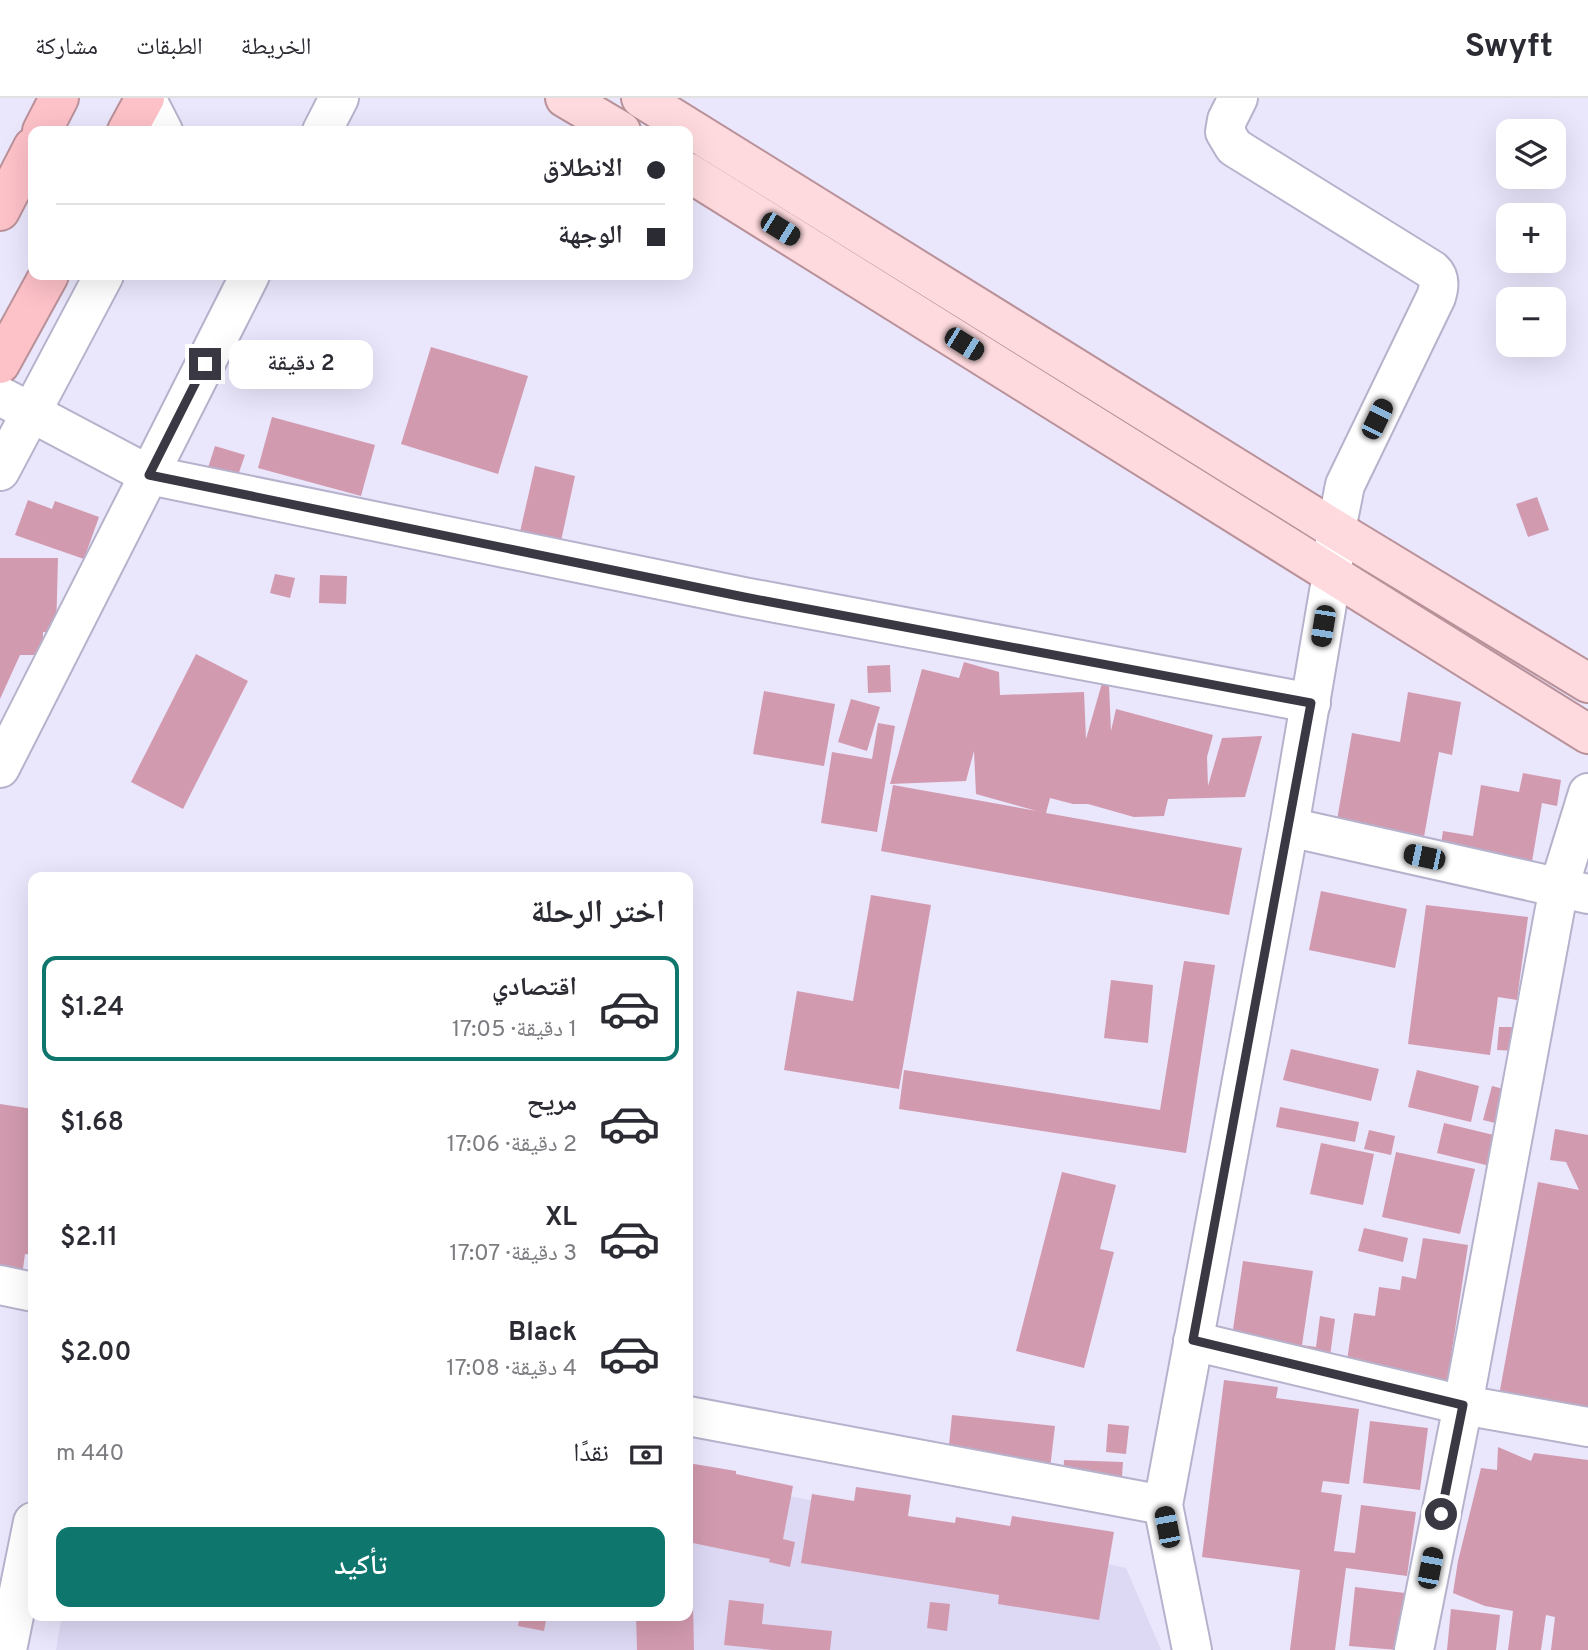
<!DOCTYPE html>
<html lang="ar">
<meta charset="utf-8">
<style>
body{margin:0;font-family:Overpass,"Noto Naskh Arabic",sans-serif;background:#f7f7f7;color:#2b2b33;direction:rtl;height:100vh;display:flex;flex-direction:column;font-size:26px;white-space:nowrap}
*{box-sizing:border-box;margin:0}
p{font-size:23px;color:#7c7c81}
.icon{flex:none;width:38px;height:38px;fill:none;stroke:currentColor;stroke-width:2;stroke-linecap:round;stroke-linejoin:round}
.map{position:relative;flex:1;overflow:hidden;direction:ltr}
.drawer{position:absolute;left:28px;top:774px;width:665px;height:749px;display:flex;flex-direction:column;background:#fff;border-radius:14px;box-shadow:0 7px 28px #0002;direction:rtl}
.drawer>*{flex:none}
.top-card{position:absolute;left:28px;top:28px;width:665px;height:154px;border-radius:14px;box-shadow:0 7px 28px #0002;direction:rtl;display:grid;align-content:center;height:154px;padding:0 28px;background:#fff}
.fabs{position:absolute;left:1496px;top:21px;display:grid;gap:14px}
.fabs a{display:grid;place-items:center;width:70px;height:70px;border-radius:14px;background:#fff;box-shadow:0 7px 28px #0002;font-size:35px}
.end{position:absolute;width:32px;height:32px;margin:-16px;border:9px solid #3a3842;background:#fff;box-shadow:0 0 0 4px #fff}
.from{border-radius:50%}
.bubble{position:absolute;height:49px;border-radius:14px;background:#fff;box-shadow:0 7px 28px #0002;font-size:23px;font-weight:600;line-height:49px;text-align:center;direction:rtl}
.car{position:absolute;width:21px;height:42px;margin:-21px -10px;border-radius:9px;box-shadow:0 0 5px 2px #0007;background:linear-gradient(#222 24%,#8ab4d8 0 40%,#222 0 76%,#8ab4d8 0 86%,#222 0)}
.top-card b{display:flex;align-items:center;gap:24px;height:66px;font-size:26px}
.top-card b+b{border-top:2px solid #e1e1e2}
.top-card i{width:18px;height:18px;background:#2b2b33}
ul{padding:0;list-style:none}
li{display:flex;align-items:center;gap:21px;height:105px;margin:0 14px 10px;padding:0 14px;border:4px solid transparent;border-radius:14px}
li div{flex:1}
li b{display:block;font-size:26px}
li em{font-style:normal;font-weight:600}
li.current{border-color:#0f766e}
li>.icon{width:63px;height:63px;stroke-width:1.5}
h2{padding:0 28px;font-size:32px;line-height:84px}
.pay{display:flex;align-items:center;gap:18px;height:77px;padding:0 28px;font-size:26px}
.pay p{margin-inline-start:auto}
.action{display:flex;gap:14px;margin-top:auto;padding:14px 28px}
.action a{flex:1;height:80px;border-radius:14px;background:#0f766e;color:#fff;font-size:28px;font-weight:600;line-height:80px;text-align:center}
header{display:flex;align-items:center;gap:42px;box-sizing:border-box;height:98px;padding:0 35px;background:#fff;border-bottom:2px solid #e1e1e2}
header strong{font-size:33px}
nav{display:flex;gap:38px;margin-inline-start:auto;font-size:24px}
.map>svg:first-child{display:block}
.built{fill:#ddd8f4}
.building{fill:#d29aaf}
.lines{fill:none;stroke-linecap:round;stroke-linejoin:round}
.street-casing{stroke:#b6b2cc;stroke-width:42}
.secondary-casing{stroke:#b6b2cc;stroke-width:42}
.primary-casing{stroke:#b99199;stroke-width:42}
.highway-casing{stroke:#b99199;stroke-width:42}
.street{stroke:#fff;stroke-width:38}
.secondary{stroke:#fff;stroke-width:38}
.primary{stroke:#fedade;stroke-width:38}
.highway{stroke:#fdc1c8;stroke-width:38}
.route{stroke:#3a3842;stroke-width:9}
</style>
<header>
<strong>Swyft</strong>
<nav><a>الخريطة</a><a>الطبقات</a><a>مشاركة</a></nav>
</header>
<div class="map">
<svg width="1588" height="1552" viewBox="0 0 1588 1552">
<rect width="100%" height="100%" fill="#eae6fc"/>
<path class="built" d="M 688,1376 L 1126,1470 L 1161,1552 L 56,1552 L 62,1517 L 688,1517 Z"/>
<g class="building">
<path d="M 431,249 L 528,278 L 498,376 L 401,346 Z"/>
<path d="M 272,319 L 375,347 L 361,398 L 258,370 Z"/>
<path d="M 215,348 L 245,357 L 235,386 L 206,376 Z"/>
<path d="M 535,368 L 575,378 L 561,443 L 520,434 Z"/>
<path d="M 1537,399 L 1549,432 L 1528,439 L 1516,406 Z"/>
<path d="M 28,402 L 52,411 L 55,403 L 99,419 L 84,461 L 15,437 Z"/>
<path d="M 0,460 L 58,460 L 56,535 L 43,534 L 43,557 L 20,557 L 0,601 Z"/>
<path d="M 275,476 L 295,480 L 290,500 L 270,495 Z"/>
<path d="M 320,477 L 347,478 L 346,506 L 319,505 Z"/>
<path d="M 196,556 L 248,583 L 183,711 L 131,684 Z"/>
<path d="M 964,564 L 999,574 L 1000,597 L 1084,594 L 1086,641 L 1108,564 L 1111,633 L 1116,611 L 1213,637 L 1207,659 L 1208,688 L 1222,640 L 1262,638 L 1245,699 L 1168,701 L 1164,718 L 1134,719 L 1088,706 L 1073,706 L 1050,700 L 1046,715 L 1242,750 L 1229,817 L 881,753 L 893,687 L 1037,713 L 976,696 L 974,653 L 966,683 L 890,686 L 922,571 L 959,580 Z"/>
<path d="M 890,567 L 891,594 L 868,595 L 867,568 Z"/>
<path d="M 764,593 L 835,606 L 824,668 L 753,656 Z"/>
<path d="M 1408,594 L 1461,604 L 1452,657 L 1439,654 L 1419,767 L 1332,751 L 1352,635 L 1400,644 Z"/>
<path d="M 851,601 L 880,609 L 867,653 L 838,644 Z"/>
<path d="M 878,625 L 895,628 L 877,734 L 821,725 L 832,654 L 872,661 Z"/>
<path d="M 1523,675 L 1561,682 L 1557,708 L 1542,705 L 1529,781 L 1438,766 L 1443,733 L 1473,738 L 1481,687 L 1519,694 Z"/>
<path d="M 1321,793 L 1407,811 L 1395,870 L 1309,852 Z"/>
<path d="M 871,797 L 931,807 L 899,991 L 784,972 L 797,893 L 853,903 Z"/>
<path d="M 1426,807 L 1528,819 L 1517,902 L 1498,899 L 1490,957 L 1408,946 Z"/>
<path d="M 1184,863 L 1215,867 L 1186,1055 L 899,1011 L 904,972 L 1160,1012 Z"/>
<path d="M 1111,882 L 1153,887 L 1148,945 L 1104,940 Z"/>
<path d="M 1499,929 L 1516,929 L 1515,953 L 1497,952 Z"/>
<path d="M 1291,951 L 1379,971 L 1371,1003 L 1283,982 Z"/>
<path d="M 1417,972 L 1479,988 L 1471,1024 L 1408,1009 Z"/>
<path d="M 1492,988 L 1515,994 L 1507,1028 L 1483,1022 Z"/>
<path d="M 0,1006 L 33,1011 L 33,1157 L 25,1156 L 22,1178 L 0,1175 Z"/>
<path d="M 1280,1009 L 1359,1024 L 1355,1044 L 1276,1029 Z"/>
<path d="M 1444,1025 L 1506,1040 L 1498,1070 L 1437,1055 Z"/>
<path d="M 1555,1031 L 1588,1037 L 1588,1332 L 1498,1303 L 1538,1084 L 1579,1092 L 1566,1064 L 1550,1062 Z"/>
<path d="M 1369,1032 L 1395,1038 L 1391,1057 L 1364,1051 Z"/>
<path d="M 1321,1045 L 1374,1056 L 1363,1107 L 1310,1096 Z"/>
<path d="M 1396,1054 L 1475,1071 L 1460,1136 L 1382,1119 Z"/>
<path d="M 1062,1074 L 1116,1087 L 1100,1151 L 1114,1154 L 1084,1270 L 1016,1253 Z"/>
<path d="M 1364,1130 L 1408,1140 L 1403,1164 L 1358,1153 Z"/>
<path d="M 1423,1140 L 1468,1147 L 1445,1298 L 1344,1283 L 1354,1215 L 1375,1218 L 1379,1189 L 1400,1192 L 1402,1178 L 1416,1181 Z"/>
<path d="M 1243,1163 L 1313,1173 L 1302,1247 L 1316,1249 L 1320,1218 L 1335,1221 L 1328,1273 L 1229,1259 Z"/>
<path d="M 1224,1282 L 1278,1289 L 1276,1300 L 1359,1311 L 1349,1386 L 1323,1383 L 1321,1394 L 1342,1397 L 1334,1453 L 1355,1455 L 1361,1407 L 1416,1414 L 1407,1478 L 1346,1470 L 1335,1552 L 1290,1552 L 1300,1472 L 1202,1459 Z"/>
<path d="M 952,1317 L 1055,1328 L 1049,1379 L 947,1367 Z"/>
<path d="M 1370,1323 L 1428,1330 L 1420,1392 L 1363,1385 Z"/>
<path d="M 1108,1326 L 1129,1328 L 1126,1356 L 1106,1354 Z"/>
<path d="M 1498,1349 L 1531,1363 L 1534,1355 L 1588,1362 L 1588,1552 L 1551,1552 L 1555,1519 L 1546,1517 L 1541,1552 L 1508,1552 L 1513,1513 L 1485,1508 L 1453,1495 L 1458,1463 L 1481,1370 L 1497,1372 Z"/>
<path d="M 1064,1362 L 1123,1364 L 1121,1393 L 1063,1391 Z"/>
<path d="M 688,1365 L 736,1373 L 736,1376 L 793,1388 L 783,1441 L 795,1444 L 790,1469 L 769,1464 L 770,1461 L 688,1444 Z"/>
<path d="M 856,1389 L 911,1397 L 908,1418 L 955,1425 L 956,1419 L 1010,1428 L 1012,1418 L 1114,1434 L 1099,1522 L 998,1506 L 999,1497 L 801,1465 L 812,1396 L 854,1403 Z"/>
<path d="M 1355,1489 L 1405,1495 L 1398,1552 L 1349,1548 Z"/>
<path d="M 729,1502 L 764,1506 L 762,1526 L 832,1533 L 830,1552 L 773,1552 L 724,1547 Z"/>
<path d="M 930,1504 L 950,1506 L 947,1533 L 927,1530 Z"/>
<path d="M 688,1507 L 693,1507 L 694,1552 L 637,1552 L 636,1517 L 688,1517 Z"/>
<path d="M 1451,1511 L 1500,1517 L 1496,1552 L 1447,1552 Z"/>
<path d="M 520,1517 L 547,1517 L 544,1533 L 518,1528 Z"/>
</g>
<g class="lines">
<g class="street-casing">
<g id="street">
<path d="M 146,0 L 163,33"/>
<path d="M 1238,0 L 1227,22 L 1225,34 L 1234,49 L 1432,172 C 1441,180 1439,190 1436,199 L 1345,387 L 1336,432"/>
<path d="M 322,33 L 339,0"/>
<path d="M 0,298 L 149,377 L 250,177"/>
<path d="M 0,373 L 104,177"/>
<path d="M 0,670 L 149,377 L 744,499 L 1311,605"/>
<path d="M 1289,729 L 1588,796"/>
<path d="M 0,1187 L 33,1194"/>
<path d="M 1193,1243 L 1463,1307 L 1588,1329"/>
<path d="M 688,1318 L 1163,1407"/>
<path d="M 7,1552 L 33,1424"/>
<path d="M 1414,1552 L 1463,1307 L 1559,789 L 1588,695"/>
</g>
</g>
<g class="secondary-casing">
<path id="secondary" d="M 1192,1552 L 1163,1407 L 1289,729 L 1332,476 L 1336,432"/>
</g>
<g class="primary-casing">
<g id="primary">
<path d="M 565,0 L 621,33"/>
<path d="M 641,0 L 1336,432 L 1588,585"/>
<path d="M 688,74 L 1588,636"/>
</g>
</g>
<g class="highway-casing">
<g id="highway">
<path d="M 42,33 L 59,0"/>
<path d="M 127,33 L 145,0"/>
<path d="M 0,113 L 33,49"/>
<path d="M 0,266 L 49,177"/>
</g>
</g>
<use href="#street" class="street"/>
<use href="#secondary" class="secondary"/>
<use href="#primary" class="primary"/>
<use href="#highway" class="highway"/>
</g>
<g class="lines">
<path class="route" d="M 205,266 L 149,377 L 744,499 L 1311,605 L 1193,1242 L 1463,1307 L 1441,1416"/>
</g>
</svg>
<div class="fabs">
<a><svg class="icon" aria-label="layers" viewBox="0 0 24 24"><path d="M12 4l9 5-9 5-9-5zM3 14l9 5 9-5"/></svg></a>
<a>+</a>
<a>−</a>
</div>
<i class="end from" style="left:1441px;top:1416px"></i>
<i class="end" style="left:205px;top:266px"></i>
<div class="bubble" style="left:229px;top:242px;width:144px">2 دقيقة</div>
<i class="car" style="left:780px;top:131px;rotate:122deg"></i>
<i class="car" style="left:964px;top:246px;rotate:122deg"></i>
<i class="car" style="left:1377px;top:321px;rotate:26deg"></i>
<i class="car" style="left:1323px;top:528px;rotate:189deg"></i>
<i class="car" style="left:1424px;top:759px;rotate:282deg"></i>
<i class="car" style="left:1167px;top:1429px;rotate:349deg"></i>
<i class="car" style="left:1430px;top:1470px;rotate:11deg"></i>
<div class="top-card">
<b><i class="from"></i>الانطلاق</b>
<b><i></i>الوجهة</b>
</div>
<section class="drawer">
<h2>اختر الرحلة</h2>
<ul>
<li class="current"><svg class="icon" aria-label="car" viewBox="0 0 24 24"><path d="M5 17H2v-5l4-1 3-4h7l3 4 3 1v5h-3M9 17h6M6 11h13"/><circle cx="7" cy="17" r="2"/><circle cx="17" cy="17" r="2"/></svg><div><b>اقتصادي</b><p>1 دقيقة · 17:05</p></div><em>$1.24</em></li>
<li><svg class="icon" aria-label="car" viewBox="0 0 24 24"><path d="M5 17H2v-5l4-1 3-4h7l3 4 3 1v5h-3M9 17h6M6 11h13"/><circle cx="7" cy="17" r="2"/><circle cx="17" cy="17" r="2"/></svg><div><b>مريح</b><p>2 دقيقة · 17:06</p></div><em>$1.68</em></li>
<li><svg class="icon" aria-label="car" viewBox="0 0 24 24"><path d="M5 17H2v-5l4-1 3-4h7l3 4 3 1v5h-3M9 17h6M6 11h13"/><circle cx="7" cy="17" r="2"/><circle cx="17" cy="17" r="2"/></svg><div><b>XL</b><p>3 دقيقة · 17:07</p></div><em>$2.11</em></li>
<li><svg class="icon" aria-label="car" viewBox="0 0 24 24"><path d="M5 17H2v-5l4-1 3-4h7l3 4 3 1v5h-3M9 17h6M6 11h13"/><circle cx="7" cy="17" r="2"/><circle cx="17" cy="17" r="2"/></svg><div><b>Black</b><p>4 دقيقة · 17:08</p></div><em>$2.00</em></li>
</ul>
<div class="pay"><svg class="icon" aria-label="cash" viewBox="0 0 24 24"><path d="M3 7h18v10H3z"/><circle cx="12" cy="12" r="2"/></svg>نقدًا<p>440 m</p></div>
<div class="action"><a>تأكيد</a></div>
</section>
</div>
